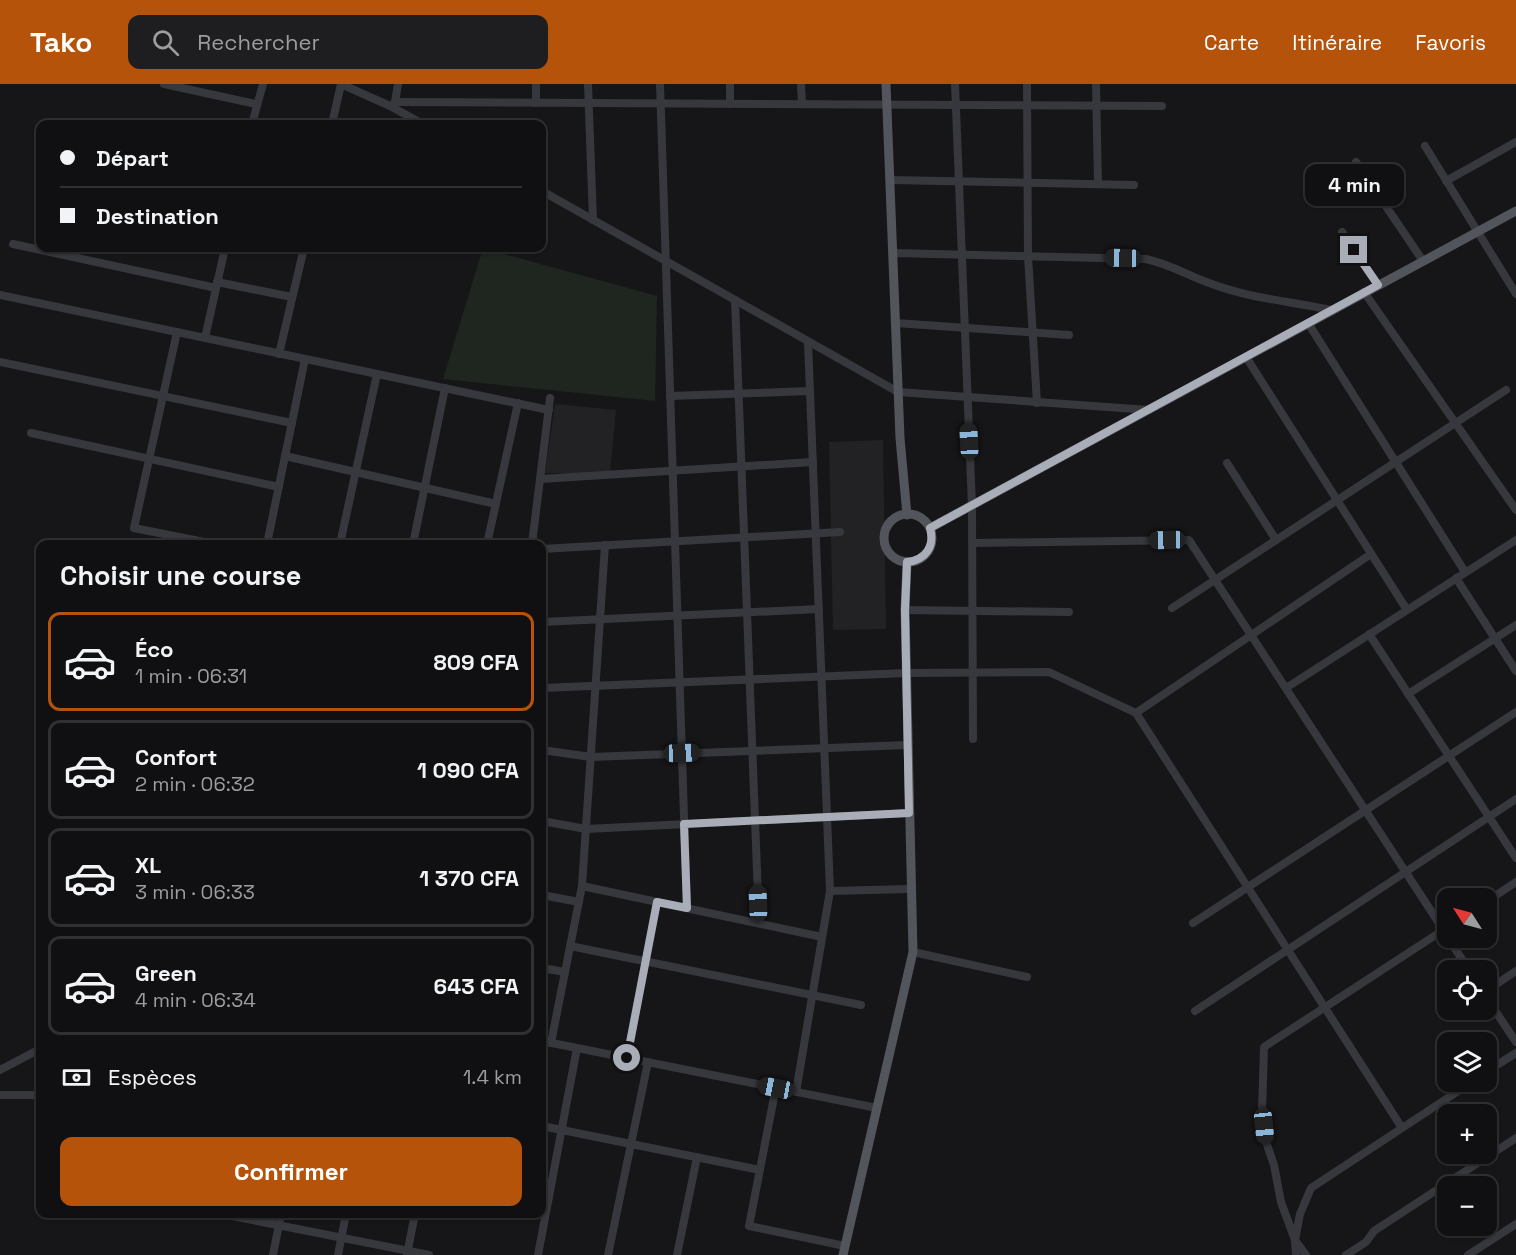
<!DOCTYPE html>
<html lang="fr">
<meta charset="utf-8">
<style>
body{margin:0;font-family:"Space Grotesk",sans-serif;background:#1e1e20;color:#f1f3f6;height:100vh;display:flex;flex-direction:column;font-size:22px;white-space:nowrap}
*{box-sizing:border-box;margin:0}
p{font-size:20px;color:#9c9d9f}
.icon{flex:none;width:33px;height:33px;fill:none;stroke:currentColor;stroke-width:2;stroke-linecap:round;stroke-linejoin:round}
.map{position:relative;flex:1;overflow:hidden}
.drawer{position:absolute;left:36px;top:456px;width:510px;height:678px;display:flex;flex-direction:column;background:#101012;border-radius:12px;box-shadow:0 2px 4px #0004,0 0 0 2px #303032}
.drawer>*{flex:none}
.hud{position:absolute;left:36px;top:36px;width:510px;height:132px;border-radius:12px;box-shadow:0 2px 4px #0004,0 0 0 2px #303032;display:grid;align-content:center;height:132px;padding:0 24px;background:#101012}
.needle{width:39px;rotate:306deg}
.buttons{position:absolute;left:1437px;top:804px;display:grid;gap:12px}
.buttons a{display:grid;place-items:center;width:60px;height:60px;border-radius:12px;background:#101012;box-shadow:0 2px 4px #0004,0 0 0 2px #303032;font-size:30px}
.end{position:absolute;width:27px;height:27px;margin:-14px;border:8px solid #a8adb8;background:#111;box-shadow:0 0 0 3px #111}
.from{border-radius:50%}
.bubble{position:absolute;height:42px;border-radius:12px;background:#101012;box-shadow:0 2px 4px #0004,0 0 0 2px #303032;font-size:20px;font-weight:600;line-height:42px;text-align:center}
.car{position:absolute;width:18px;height:36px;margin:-18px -9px;border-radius:8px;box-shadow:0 0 4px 2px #0007;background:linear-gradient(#222 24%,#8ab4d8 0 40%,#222 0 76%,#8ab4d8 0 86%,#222 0)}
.hud b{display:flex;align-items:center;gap:21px;height:57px;font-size:22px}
.hud b+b{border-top:2px solid #303032}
.hud i{width:15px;height:15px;background:#f1f3f6}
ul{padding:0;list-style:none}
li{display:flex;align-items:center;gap:18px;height:99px;margin:0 12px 9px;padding:0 12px;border:3px solid #303032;border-radius:12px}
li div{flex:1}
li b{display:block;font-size:22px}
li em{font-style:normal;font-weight:600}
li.active{border-color:#b45309}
li>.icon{width:54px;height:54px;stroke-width:1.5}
h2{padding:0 24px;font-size:27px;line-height:72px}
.pay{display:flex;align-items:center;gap:15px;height:66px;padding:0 24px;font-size:22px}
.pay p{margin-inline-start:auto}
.cta{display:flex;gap:12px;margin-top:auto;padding:12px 24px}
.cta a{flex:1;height:69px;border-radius:12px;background:#b45309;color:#fff;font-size:24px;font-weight:600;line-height:69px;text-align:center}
header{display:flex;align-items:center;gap:36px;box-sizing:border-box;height:84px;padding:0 30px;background:#b45309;color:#fff}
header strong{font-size:28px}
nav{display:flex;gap:33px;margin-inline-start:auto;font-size:21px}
.search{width:420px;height:54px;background:#1e1e20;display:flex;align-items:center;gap:15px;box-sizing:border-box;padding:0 21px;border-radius:12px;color:#9c9d9f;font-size:22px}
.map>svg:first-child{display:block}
.built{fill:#222225}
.green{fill:#1e261f}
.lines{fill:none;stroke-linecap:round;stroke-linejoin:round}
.minor{stroke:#37383d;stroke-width:8}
.major{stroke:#53555c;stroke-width:9}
.route{stroke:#a8adb8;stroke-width:8}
</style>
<header>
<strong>Tako</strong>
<div class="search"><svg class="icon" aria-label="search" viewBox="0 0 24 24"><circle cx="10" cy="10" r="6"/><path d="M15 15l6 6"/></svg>Rechercher</div>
<nav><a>Carte</a><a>Itinéraire</a><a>Favoris</a></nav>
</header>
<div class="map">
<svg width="1516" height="1171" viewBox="0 0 1516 1171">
<rect width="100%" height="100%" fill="#161618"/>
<g class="built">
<path d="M 555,320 L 616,326 L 610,389 L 545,389 Z"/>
<path d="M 883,356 L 886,545 L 833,546 L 829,358 Z"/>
</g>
<path class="green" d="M 483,164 L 657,212 L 655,317 L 443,295 Z"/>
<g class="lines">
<g class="minor">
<path d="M 164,0 L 256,20"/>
<path d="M 341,0 L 390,22 L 423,40"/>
<path d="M 536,0 L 536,19"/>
<path d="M 588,0 L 593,136"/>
<path d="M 660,0 L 687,824"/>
<path d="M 730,0 L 730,20"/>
<path d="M 801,0 L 802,20"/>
<path d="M 955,0 L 972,422 L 973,655"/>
<path d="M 1027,0 L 1028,172 L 1037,319"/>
<path d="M 1096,0 L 1098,100"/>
<path d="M 395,18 L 1162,22"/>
<path d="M 392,21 L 395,18 L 398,0"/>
<path d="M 252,40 L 263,0"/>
<path d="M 332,40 L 341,0"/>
<path d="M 1425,62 L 1516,210"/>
<path d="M 1356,78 L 1423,177"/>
<path d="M 890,96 L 1134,101"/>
<path d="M 1446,97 L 1516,58"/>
<path d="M 542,107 L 898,308 L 1149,326"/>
<path d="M 1342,148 L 1378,201"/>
<path d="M 13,160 L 216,204"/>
<path d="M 893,169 L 1146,175 C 1173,181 1188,192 1212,200 C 1252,215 1290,217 1331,226"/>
<path d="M 217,198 L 292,213"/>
<path d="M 1364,208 L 1516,426"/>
<path d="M 0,211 L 549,326"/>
<path d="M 735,216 L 759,839"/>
<path d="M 896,239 L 1069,251"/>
<path d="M 1308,239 L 1465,488"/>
<path d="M 177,248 L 134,444 L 214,460"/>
<path d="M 205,254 L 225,164"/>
<path d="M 279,270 L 304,164"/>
<path d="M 1246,273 L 1407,526"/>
<path d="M 0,278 L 292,339"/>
<path d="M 670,312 L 810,307"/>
<path d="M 31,349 L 279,403"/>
<path d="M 285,372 L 496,420"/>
<path d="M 1227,379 L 1276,456"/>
<path d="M 540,395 L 813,378"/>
<path d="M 972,459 L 1189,456 L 1448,853"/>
<path d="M 267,460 L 305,275"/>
<path d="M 340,460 L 377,290"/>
<path d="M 413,460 L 445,304"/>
<path d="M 487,460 L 518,319"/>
<path d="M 532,460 L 550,314"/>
<path d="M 542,465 L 840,448"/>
<path d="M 1456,494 L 1516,587"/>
<path d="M 1172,524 L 1506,306"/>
<path d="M 905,526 L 1069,528"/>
<path d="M 542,538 L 819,525"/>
<path d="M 1369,550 L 1516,774"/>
<path d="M 542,604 L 907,589 L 1049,588 L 1136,629 L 1402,1044"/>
<path d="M 1286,604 L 1516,456"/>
<path d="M 1408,610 L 1516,541"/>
<path d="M 1136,629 L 1371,470"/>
<path d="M 542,666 L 591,673 L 908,661"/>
<path d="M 542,737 L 586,745 L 909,729"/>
<path d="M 582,802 L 822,853"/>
<path d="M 830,807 L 910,805"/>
<path d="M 542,811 L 579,818"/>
<path d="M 1486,818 L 1516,798"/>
<path d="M 1193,839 L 1516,628"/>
<path d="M 1448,854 L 1469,886"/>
<path d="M 570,862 L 861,921"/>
<path d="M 913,868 L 1027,893"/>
<path d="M 542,884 L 565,888"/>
<path d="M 1486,907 L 1516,887"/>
<path d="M 1486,913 L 1516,958"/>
<path d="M 1195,927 L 1516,715"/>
<path d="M 542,957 L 877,1024"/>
<path d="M 551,959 L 582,802 L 605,461"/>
<path d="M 627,974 L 657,818"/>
<path d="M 0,986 L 40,965"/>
<path d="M 1486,988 L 1516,969"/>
<path d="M 776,1003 L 749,1142 L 845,1162"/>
<path d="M 796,1008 L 830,807 L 808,258"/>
<path d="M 0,1011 L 40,1011"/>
<path d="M 542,1042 L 760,1086"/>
<path d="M 222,1130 L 429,1171"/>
<path d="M 407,1170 L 415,1130"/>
<path d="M 273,1171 L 281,1130"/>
<path d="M 338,1171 L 346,1130"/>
<path d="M 538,1171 L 577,964"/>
<path d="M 608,1171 L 648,978"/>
<path d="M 677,1171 L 697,1073"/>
<path d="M 1296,1171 L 1295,1156 L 1281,1118 L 1274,1081 L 1265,1055 L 1262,1028 L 1264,963 L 1448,843"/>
<path d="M 1306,1171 L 1295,1156 L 1300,1130 L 1311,1104 L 1472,998"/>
<path d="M 1346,1171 L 1366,1158 L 1374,1147 L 1516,1054"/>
<path d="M 1468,1171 L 1516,1140"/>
</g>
<g class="major">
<path d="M 886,0 L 900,354 L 907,431"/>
<circle cx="908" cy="454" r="24"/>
<path d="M 930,444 L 1516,127"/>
<path d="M 843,1171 L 913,868 L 905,526 L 907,478"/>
</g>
</g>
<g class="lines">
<path class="route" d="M 627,974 L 657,818 L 687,824 L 684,740 L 909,729 L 905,526 L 907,478 C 926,476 935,462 930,444 L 1378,201 L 1354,166"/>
</g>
</svg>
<div class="buttons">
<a><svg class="needle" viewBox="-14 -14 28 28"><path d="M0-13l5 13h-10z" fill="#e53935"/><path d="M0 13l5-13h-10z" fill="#9c9d9f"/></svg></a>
<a><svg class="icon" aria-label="locate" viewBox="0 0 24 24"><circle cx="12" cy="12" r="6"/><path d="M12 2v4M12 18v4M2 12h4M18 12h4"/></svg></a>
<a><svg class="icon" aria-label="layers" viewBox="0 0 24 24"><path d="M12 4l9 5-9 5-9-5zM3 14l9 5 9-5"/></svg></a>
<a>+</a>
<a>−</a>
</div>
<i class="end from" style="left:627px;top:974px"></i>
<i class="end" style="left:1354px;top:166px"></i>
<div class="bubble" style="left:1305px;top:80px;width:99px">4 min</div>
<i class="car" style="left:1123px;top:174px;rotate:271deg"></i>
<i class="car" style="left:969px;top:357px;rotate:357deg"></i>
<i class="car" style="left:1167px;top:456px;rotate:269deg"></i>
<i class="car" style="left:682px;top:669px;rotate:88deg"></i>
<i class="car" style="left:758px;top:819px;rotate:358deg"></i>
<i class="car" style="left:776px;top:1004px;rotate:281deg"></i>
<i class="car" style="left:1264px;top:1042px;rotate:174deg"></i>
<div class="hud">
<b><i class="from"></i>Départ</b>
<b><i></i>Destination</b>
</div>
<section class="drawer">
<h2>Choisir une course</h2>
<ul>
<li class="active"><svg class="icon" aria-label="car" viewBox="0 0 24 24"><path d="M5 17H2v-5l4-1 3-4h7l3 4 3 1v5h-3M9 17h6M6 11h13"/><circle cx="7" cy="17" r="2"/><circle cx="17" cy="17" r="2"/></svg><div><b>Éco</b><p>1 min · 06:31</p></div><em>809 CFA</em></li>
<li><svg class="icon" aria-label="car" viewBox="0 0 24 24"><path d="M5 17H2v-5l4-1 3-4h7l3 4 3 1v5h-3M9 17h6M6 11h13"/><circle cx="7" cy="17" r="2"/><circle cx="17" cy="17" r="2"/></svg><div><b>Confort</b><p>2 min · 06:32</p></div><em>1 090 CFA</em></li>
<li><svg class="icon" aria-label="car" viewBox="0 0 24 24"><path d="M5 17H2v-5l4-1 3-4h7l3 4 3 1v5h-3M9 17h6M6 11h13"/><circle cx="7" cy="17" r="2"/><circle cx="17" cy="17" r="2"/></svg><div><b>XL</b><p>3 min · 06:33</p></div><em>1 370 CFA</em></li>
<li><svg class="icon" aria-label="car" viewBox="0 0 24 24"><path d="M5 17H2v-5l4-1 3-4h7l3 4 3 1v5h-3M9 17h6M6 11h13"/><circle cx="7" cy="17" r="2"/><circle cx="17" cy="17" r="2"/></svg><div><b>Green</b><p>4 min · 06:34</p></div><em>643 CFA</em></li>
</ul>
<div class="pay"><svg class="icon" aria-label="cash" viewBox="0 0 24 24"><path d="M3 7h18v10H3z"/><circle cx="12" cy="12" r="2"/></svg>Espèces<p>1.4 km</p></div>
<div class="cta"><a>Confirmer</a></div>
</section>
</div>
